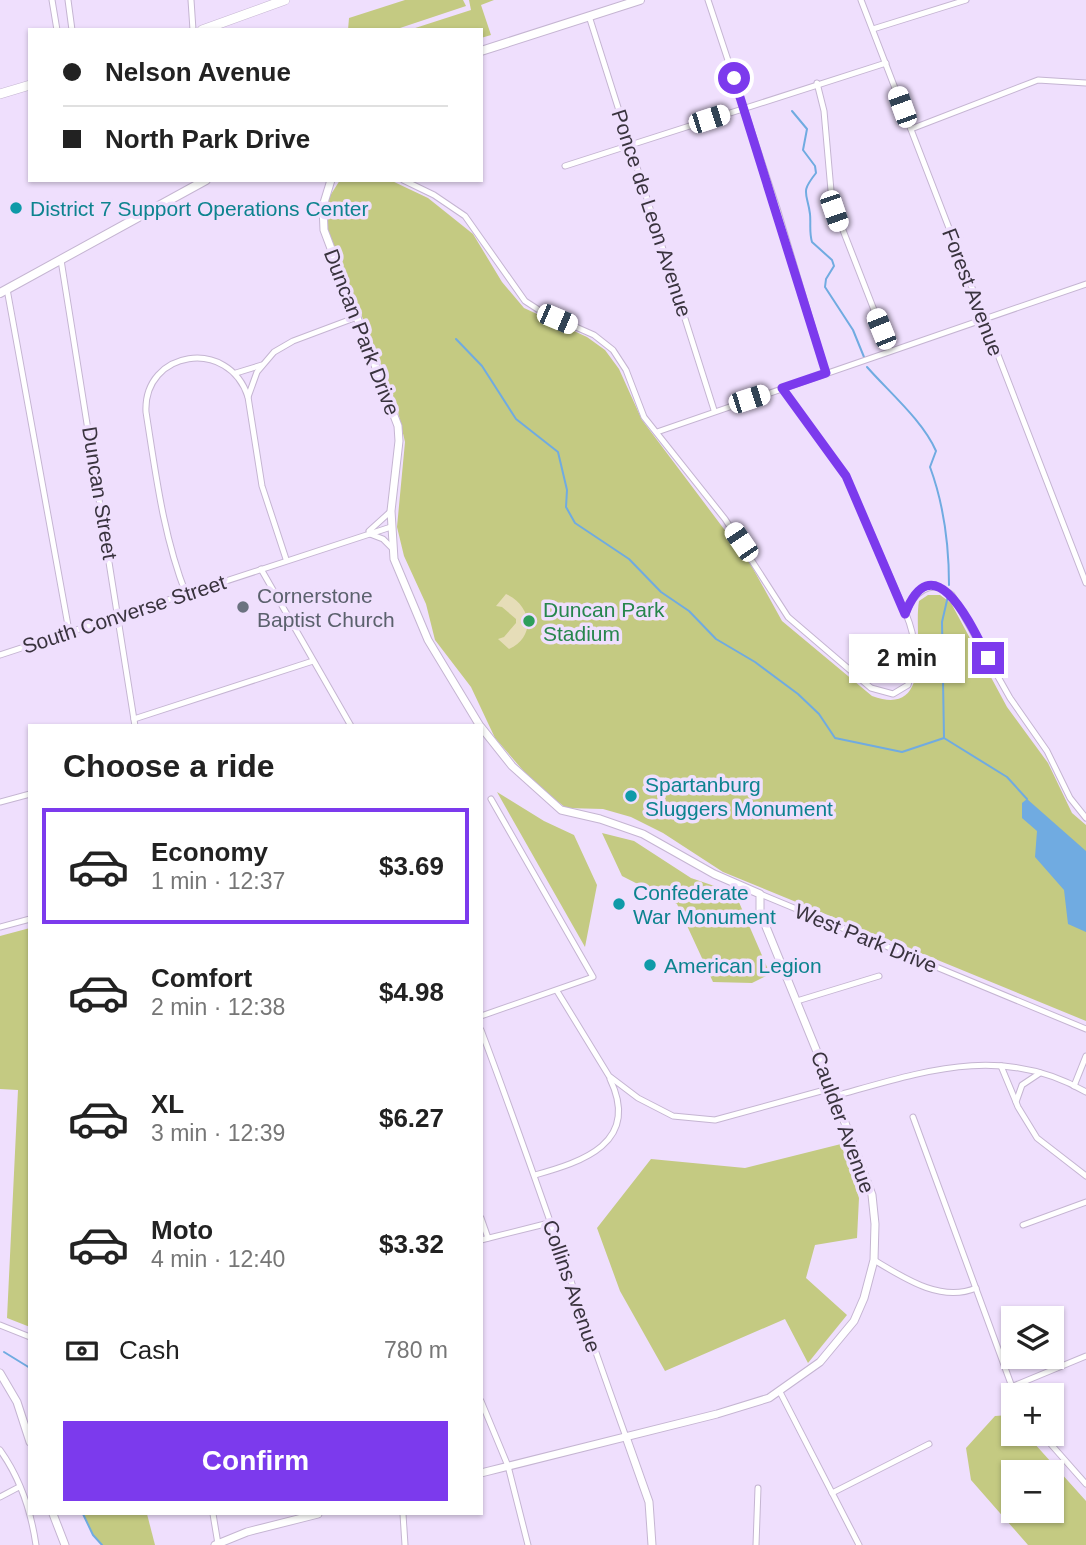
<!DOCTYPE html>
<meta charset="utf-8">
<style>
body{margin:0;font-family:Arial,sans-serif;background:#f2f2f2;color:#222;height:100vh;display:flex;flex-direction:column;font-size:26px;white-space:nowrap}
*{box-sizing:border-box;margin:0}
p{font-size:23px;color:#767676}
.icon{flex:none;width:38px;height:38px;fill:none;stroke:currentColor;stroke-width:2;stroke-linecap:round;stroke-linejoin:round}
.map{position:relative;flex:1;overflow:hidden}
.sheet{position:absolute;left:28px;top:724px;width:455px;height:791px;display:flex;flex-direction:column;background:#fff;border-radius:0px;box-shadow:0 2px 5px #0004}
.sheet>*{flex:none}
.hud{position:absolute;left:28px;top:28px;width:455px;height:154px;border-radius:0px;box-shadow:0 2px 5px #0004;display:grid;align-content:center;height:154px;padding:0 35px;background:#fff}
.controls{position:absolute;left:1001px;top:1306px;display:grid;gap:14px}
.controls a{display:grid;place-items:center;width:63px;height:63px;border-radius:0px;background:#fff;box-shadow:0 2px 5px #0004;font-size:35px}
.end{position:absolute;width:32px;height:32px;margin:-16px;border:9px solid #7c3aed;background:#fff;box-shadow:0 0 0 4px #fff}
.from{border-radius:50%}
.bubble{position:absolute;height:49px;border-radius:0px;background:#fff;box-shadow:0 2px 5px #0004;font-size:23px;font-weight:700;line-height:49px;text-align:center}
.car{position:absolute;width:21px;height:42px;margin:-21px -10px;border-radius:9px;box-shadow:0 0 5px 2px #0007;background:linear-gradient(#fff 24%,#345 0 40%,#fff 0 76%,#345 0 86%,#fff 0)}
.hud b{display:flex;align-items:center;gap:24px;height:66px;font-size:26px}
.hud b+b{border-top:2px solid #e0e0e0}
.hud i{width:18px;height:18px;background:#222}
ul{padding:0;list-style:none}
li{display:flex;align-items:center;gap:21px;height:116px;margin:0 14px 10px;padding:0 21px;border:4px solid transparent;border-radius:0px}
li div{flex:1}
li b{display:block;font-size:26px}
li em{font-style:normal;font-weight:700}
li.on{border-color:#7c3aed}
li>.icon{width:63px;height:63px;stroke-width:1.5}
h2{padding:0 35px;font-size:32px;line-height:84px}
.pay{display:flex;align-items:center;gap:18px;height:77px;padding:0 35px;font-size:26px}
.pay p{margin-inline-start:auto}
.action{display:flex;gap:14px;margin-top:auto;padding:14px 35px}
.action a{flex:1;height:80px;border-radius:0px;background:#7c3aed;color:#fff;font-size:28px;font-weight:700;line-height:80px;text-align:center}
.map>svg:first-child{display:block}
.green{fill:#c4ca82;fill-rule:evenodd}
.sand{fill:#e6ddb8}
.water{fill:#70abe1}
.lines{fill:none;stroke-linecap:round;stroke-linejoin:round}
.stream{stroke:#70abe1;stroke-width:2}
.minor-casing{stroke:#c5b5d2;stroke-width:7}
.tertiary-casing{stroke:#c5b5d2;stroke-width:9}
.secondary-casing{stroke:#c5b5d2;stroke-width:10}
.trunk-casing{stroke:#c5b5d2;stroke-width:10}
.minor{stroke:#fff;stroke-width:5}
.tertiary{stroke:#fff;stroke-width:7}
.secondary{stroke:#fff;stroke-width:8}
.trunk{stroke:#fff;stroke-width:9}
.route{stroke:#7c3aed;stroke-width:9}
.culture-dot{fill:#0f9aa8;stroke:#efdffd;stroke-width:2.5}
.worship-dot{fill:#6b7280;stroke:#efdffd;stroke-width:2.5}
.leisure-dot{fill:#2e9e5b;stroke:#efdffd;stroke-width:2.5}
.labels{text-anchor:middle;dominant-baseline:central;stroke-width:7;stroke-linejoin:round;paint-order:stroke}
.culture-label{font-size:21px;fill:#0d838f;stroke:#efdffd;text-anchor:start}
.street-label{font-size:21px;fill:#39333e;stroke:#efdffd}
.worship-label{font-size:21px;fill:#5b616d;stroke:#efdffd;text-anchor:start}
.leisure-label{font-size:21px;fill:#27864d;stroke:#efdffd;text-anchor:start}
</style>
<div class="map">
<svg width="1086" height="1545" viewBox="0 0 1086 1545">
<rect width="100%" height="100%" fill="#efdffd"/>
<g class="green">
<path d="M 405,0 L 463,0 L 466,6 L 394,30 L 348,30 L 349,18 Z"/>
<path d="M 469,0 L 494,0 L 481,5 L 491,35 L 481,38 L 481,30 L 409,30 L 471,10 Z"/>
<path d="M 340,180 L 390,180 L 428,198 L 473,234 L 502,282 L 524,308 L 587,337 L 605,350 L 619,369 L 642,420 L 751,565 L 782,621 L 872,696 C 935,719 913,634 919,601 L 928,595 L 940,595 L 951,603 L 1007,707 L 1048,763 L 1072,813 L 1086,825 L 1086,1021 L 723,872 L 663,833 L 631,817 L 603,809 L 566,808 L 533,782 L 495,738 L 471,687 L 435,640 L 426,604 L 404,556 L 397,527 L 405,442 L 396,403 L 328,230 L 328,199 Z"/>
<path d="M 497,792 L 544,821 L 574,835 L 597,885 L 585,947 Z"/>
<path d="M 602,833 L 634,841 L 691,878 L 735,893 L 770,974 L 752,983 L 713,982 L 677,904 L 622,876 Z"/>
<path d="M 30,928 L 30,1327 L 7,1318 L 18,1090 L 0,1089 L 0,936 Z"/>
<path d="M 841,1144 L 859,1198 L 857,1238 L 815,1245 L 806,1278 L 847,1315 L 808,1363 L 785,1319 L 665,1371 L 620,1291 L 597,1228 L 651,1159 L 745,1168 Z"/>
<path d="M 1009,1415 L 1013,1420 L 1013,1433 L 1025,1433 L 1086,1501 L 1086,1545 L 1028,1545 L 971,1480 L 966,1448 L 995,1416 ZM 1013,1472 L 1052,1472 L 1052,1510 L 1013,1510 Z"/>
<path d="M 83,1514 L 147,1514 L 155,1545 L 102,1545 L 93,1535 Z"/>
</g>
<path class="sand" d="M 506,594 C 531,605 537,636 509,649 L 498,639 L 504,637 L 516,623 L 516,619 L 502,607 L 496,606 Z"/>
<path class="water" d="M 1027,799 L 1086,851 L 1086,932 L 1068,924 L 1064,890 L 1035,857 L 1037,831 L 1022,818 L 1022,803 Z"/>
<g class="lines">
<g class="stream">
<path d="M 792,111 L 807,129 L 803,150 L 815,166 L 816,173 C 800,193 807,192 810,214 C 811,223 809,232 812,242 L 832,260 L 834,266 L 826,279 L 825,287 L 853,330 L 864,357"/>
<path d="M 456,339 L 482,366 L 516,419 L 558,452 L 567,490 L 566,507 L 575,523 L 629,559 L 661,592 L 689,611 L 716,639 L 755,662 L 798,694 L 819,714 L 835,738 L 902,752 L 944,738"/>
<path d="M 867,367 C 890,393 923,421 936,451 L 930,467 C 944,505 949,544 949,585"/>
<path d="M 948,596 L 942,622 L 944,738 L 1007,777 L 1027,799"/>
<path d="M 4,1352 L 30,1368"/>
<path d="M 83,1514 L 93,1535 L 102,1545"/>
</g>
<g class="minor-casing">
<g id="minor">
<path d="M 52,0 L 57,30"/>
<path d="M 68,0 L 72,30"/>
<path d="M 191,0 L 193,30"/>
<path d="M 708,0 L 777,208 L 826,373"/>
<path d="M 861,0 L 1086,583"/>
<path d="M 589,16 L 714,410"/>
<path d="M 873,29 L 966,0"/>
<path d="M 817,83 L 824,111 L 832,202 L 890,351"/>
<path d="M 911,129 L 1038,80 L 1086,83"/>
<path d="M 565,166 L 886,63"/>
<path d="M 403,180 L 434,195 L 465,216 L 525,301 L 542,312 L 594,335 L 613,350 L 626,370 L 644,417 L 725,519 L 788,617 L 871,688 L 893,694 L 908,685 C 916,658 917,640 906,614 C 913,593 931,577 952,595 L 1010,698 L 1047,751 L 1070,798 L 1086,818"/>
<path d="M 61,260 L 135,726"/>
<path d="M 7,289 L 69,631"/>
<path d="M 236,373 L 262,365"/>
<path d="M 782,388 L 846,476 L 906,614"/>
<path d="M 657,432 L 1086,284"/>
<path d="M 369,531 L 390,512"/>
<path d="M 370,534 L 383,539 L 391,547"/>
<path d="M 286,559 L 262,486 L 248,397 L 257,372 L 274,352 L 293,341 L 357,317"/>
<path d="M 261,569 L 351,726"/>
<path d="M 186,594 C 163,535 156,475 146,412 C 143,350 229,337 248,397"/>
<path d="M 0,655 L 391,527"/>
<path d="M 134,719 L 313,661"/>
<path d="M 0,802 L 30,794"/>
<path d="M 760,894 L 1086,1029"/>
<path d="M 0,927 L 30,919"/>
<path d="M 557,991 L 609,1076 L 638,1098 L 673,1116 L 715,1120 L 832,1088"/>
<path d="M 797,1001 L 879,976"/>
<path d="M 481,1016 L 593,977 L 491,799"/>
<path d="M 481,1030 C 532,1165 577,1301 626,1437"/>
<path d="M 1001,1066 L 1016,1102"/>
<path d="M 1040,1073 L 1022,1085 L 1016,1102 L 1018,1107 L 1037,1138 L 1086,1176"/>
<path d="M 1074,1086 L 1086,1056"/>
<path d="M 835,1096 C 922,1072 1001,1043 1086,1092"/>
<path d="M 913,1117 L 1015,1395"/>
<path d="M 535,1175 C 582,1162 641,1143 610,1079"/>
<path d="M 481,1218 L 488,1238"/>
<path d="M 1023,1225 L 1086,1202"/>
<path d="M 481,1240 L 549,1223"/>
<path d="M 874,1260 C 904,1278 941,1303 976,1288"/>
<path d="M 0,1325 L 30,1337"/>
<path d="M 1011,1387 L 1086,1356"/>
<path d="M 780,1392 L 859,1545"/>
<path d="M 481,1401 L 508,1466 L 528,1545"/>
<path d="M 1041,1433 L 1086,1484"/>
<path d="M 0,1450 C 20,1478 31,1511 36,1545"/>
<path d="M 832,1493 L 929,1444"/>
<path d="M 0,1497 L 19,1487"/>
<path d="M 213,1514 L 218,1544"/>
<path d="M 403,1514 L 405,1545"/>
<path d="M 756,1545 L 758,1488"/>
</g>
</g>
<g class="tertiary-casing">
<g id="tertiary">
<path d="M 331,180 L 323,206 L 324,230 L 398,426 L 399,441 L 391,511 L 394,559 L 428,640 L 480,726"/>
<path d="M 481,727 L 512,766 L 561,810 L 600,819 L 643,834 L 714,874 L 760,894 L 760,912 L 835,1096 L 872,1195 L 875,1224 L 874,1260 L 864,1298 L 854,1321 L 820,1362 L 769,1398 L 717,1414 L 481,1473"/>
<path d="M 0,1373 L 17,1402 L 30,1442"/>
<path d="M 626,1437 L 649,1502 L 652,1545"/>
<path d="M 53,1514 L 65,1545"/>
<path d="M 215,1545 L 247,1532 L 318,1514"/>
</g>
</g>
<g class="secondary-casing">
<g id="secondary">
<path d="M 481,51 L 640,0"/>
<path d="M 0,293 L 206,180"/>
</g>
</g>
<g class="trunk-casing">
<g id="trunk">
<path d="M 202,30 L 285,0"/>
<path d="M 0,94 L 30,85"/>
</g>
</g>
<use href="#minor" class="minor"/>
<use href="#tertiary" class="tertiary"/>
<use href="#secondary" class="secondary"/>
<use href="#trunk" class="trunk"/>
</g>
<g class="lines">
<path class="route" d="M 734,78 L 826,373 L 782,388 L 846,476 L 905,614 C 934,540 973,629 988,658"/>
</g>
<g class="culture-dot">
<circle cx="16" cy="208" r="7"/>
<circle cx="631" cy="796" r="7"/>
<circle cx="619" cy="904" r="7"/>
<circle cx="650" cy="965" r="7"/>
</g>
<circle class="worship-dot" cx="243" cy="607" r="7"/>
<circle class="leisure-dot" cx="529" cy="621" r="7"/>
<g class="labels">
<g class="culture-label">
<text x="30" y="208">District 7 Support Operations Center</text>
<text x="645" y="784">Spartanburg<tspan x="645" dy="24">Sluggers Monument</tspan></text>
<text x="633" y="892">Confederate<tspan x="633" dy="24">War Monument</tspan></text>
<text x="664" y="965">American Legion</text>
</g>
<g class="street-label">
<text transform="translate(652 213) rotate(72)">Ponce de Leon Avenue</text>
<text transform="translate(973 292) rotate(69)">Forest Avenue</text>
<text transform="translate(362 332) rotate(69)">Duncan Park Drive</text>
<text transform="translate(100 493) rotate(81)">Duncan Street</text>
<text transform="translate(124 614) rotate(-18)">South Converse Street</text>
<text transform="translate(866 938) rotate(22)">West Park Drive</text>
<text transform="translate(843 1122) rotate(70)">Caulder Avenue</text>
<text transform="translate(572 1286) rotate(71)">Collins Avenue</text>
</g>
<g class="worship-label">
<text x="257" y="595">Cornerstone<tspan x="257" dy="24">Baptist Church</tspan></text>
</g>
<g class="leisure-label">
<text x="543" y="609">Duncan Park<tspan x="543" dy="24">Stadium</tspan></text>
</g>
</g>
</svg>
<div class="controls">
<a><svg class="icon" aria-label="layers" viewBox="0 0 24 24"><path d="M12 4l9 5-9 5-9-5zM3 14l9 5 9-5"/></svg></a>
<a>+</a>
<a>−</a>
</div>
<i class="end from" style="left:734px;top:78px"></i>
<i class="end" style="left:988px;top:658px"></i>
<div class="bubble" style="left:849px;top:634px;width:116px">2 min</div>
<i class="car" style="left:902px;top:107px;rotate:340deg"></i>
<i class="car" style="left:709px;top:119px;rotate:72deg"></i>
<i class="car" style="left:834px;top:211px;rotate:161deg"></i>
<i class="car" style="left:557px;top:319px;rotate:113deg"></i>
<i class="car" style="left:881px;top:329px;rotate:338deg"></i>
<i class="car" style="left:749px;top:399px;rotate:72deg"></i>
<i class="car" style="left:741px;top:542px;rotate:326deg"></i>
<div class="hud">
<b><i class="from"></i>Nelson Avenue</b>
<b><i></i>North Park Drive</b>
</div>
<section class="sheet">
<h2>Choose a ride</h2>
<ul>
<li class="on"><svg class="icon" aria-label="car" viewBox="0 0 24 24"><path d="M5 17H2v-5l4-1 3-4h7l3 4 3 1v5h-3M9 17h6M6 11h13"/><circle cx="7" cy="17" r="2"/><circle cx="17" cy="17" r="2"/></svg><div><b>Economy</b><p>1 min · 12:37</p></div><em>$3.69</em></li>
<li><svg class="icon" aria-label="car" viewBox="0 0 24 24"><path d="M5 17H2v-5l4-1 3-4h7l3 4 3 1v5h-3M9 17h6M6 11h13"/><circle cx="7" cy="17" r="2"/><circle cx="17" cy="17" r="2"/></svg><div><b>Comfort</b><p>2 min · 12:38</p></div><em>$4.98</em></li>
<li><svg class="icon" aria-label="car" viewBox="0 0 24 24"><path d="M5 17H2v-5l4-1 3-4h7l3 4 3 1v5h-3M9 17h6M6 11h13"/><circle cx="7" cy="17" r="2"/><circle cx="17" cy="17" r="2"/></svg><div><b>XL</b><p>3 min · 12:39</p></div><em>$6.27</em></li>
<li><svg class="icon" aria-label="car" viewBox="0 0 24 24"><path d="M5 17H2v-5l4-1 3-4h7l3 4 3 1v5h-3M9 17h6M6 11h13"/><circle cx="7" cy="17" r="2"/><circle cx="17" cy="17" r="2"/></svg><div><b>Moto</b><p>4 min · 12:40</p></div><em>$3.32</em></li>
</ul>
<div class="pay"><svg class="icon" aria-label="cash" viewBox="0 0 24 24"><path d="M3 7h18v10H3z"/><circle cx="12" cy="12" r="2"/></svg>Cash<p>780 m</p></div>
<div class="action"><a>Confirm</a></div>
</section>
</div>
